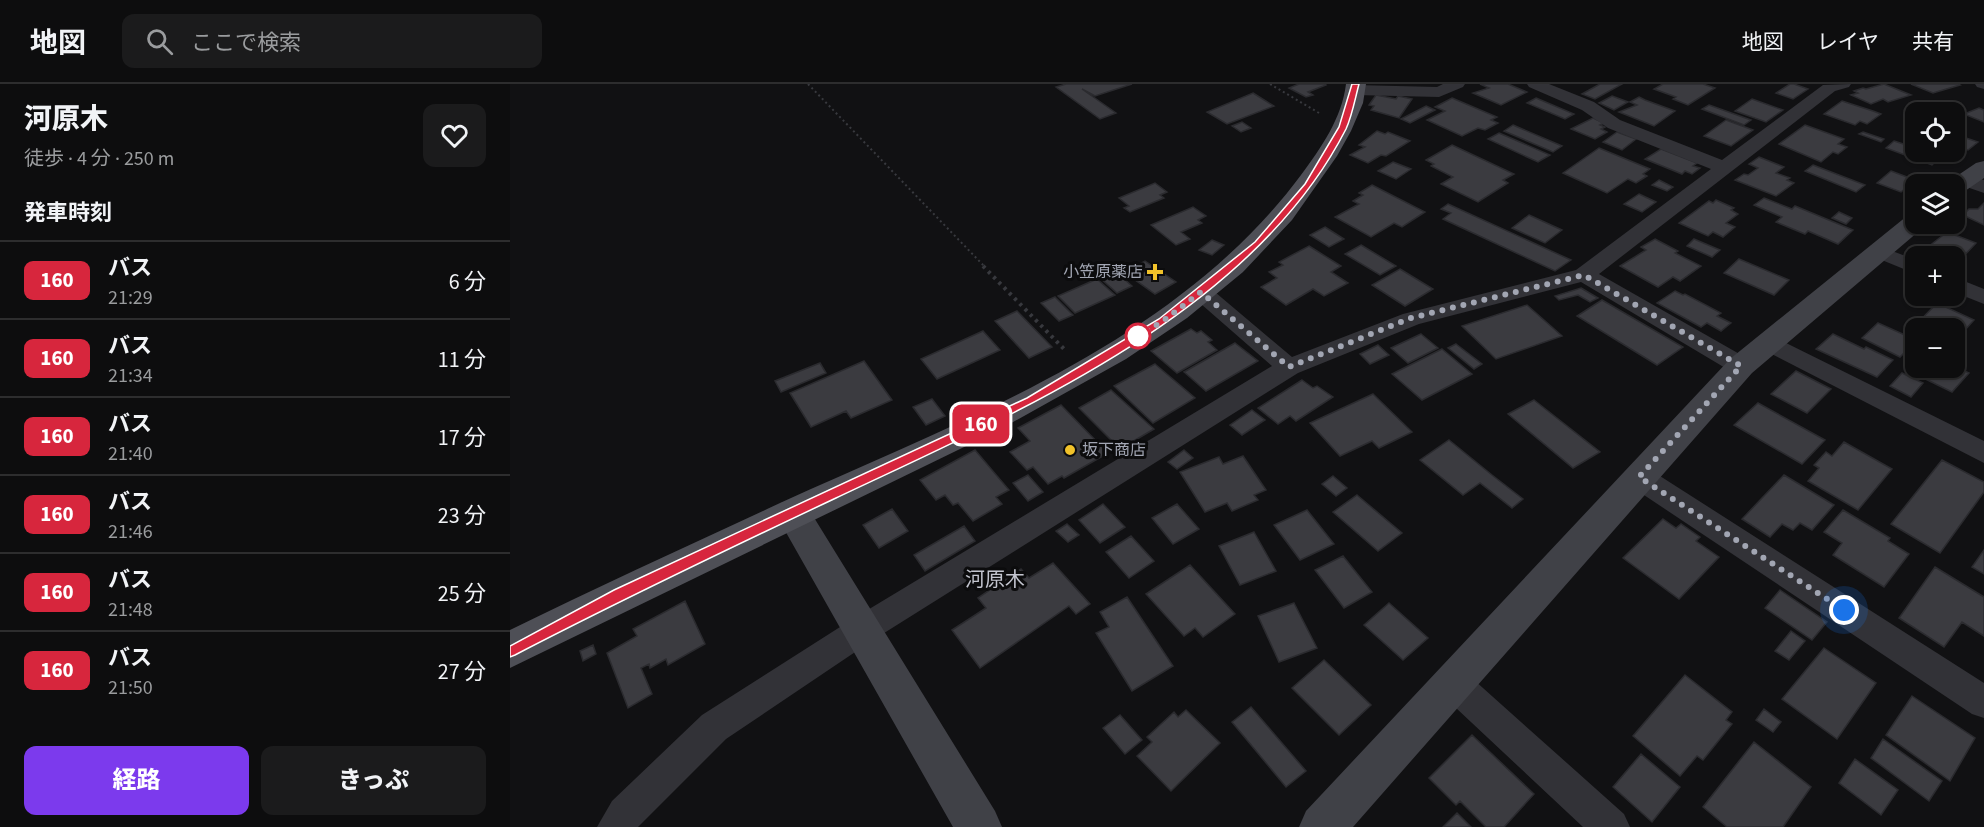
<!DOCTYPE html>
<html lang="ja">
<meta charset="utf-8">
<style>
body{margin:0;font-family:"Source Sans 3","Noto Sans JP",sans-serif;background:#1b1b1c;color:#f1f3f6;height:100vh;display:flex;flex-direction:column;font-size:22px;white-space:nowrap}
*{box-sizing:border-box;margin:0}
p{font-size:20px;color:#9a9c9e}
.icon{flex:none;width:33px;height:33px;fill:none;stroke:currentColor;stroke-width:2;stroke-linecap:round;stroke-linejoin:round}
.map{position:relative;flex:1;overflow:hidden}
.details{display:flex;flex-direction:column;background:#0d0d0e;width:510px}
.details>*{flex:none}
.badge{padding:0 12px;border-radius:9px;font-size:21px;line-height:39px}
.fabs{position:absolute;left:1395px;top:18px;display:grid;gap:12px}
.fabs a{display:grid;place-items:center;width:60px;height:60px;border-radius:12px;background:#0d0d0e;box-shadow:0 2px 4px #0004,0 0 0 2px #2d2d2e;font-size:30px}
.you{position:absolute;width:30px;height:30px;margin:-15px;border:4px solid #fff;border-radius:50%;background:#1a73e8;box-shadow:0 0 0 9px #1a73e833}
.map>.badge{position:absolute;translate:-50% -50%;box-shadow:0 0 0 3px #fff}
h2{padding:0 24px;font-size:22px;line-height:54px}
.round{display:grid;place-items:center;flex:none;width:63px;height:63px;border-radius:12px;background:#1b1b1c}
.summary{display:flex;align-items:center;justify-content:space-between;height:102px;padding:0 24px}
h1{font-size:28px;font-weight:800;line-height:45px}
.action{display:flex;gap:12px;margin-top:auto;padding:12px 24px}
.action a{flex:1;height:69px;border-radius:12px;background:#7c3aed;color:#fff;font-size:24px;font-weight:800;line-height:69px;text-align:center}
.action a+a{background:#1b1b1c;color:#f1f3f6}
ul{padding:0;list-style:none}
li{display:flex;align-items:center;gap:18px;height:78px;padding:0 24px;border-top:2px solid #2d2d2e}
li div{flex:1}
li b{display:block;font-size:22px}
li em{font-style:normal}
li .badge{min-width:66px;font-weight:700;text-align:center}
header{display:flex;align-items:center;gap:36px;box-sizing:border-box;height:84px;padding:0 30px;background:#0d0d0e;border-bottom:2px solid #2d2d2e}
header strong{font-size:28px}
nav{display:flex;gap:33px;margin-inline-start:auto;font-size:21px}
.search{width:420px;height:54px;background:#1b1b1c;display:flex;align-items:center;gap:15px;box-sizing:border-box;padding:0 21px;border-radius:12px;color:#9a9c9e;font-size:22px}
main{display:flex;flex:1;min-height:0}
.map>svg:first-child{display:block}
.building{fill:#3b3b40;stroke:#2b2b2f;stroke-width:1.5}
.lines{fill:none;stroke-linecap:round;stroke-linejoin:round}
.path-far1{stroke:#38393e;stroke-width:2;stroke-dasharray:2 3;stroke-linecap:butt}
.path{stroke:#38393e;stroke-width:4;stroke-dasharray:3 4.5;stroke-linecap:butt}
.street{fill:#323237;fill-rule:evenodd}
.secondary{fill:#404147;fill-rule:evenodd}
.primary{fill:#4e4f56;fill-rule:evenodd}
.line{fill:#d7263d;stroke:#fff;stroke-width:1.5}
.walk{stroke:#a2a6b3;stroke-width:6;stroke-dasharray:0 10.8}
.poi-dot{fill:#f1c22a;stroke:#0c0c0d;stroke-width:2}
.stop-dot{fill:#fff;stroke:#d7263d;stroke-width:3}
.labels{text-anchor:middle;dominant-baseline:central;stroke-width:6;stroke-linejoin:round;paint-order:stroke}
.poi-label{font-size:16px;fill:#a2a6b3;stroke:#0c0c0d;text-anchor:end}
.quarter-label{font-size:20px;fill:#c3c5cf;stroke:#0c0c0d}
</style>
<header>
<strong>地図</strong>
<div class="search"><svg class="icon" aria-label="search" viewBox="0 0 24 24"><circle cx="10" cy="10" r="6"/><path d="M15 15l6 6"/></svg>ここで検索</div>
<nav><a>地図</a><a>レイヤ</a><a>共有</a></nav>
</header>
<main>
<section class="details">
<div class="summary"><div><h1>河原木</h1><p>徒歩 · 4 分 · 250 m</p></div><a class="round"><svg class="icon" aria-label="heart" viewBox="0 0 24 24"><path d="M12 20l-8-8c-3-5 5-10 8-4 3-6 11-1 8 4z"/></svg></a></div>
<h2>発車時刻</h2>
<ul>
<li><span class="badge" style="background:#d7263d;color:#fff">160</span><div><b>バス</b><p>21:29</p></div><em>6 分</em></li>
<li><span class="badge" style="background:#d7263d;color:#fff">160</span><div><b>バス</b><p>21:34</p></div><em>11 分</em></li>
<li><span class="badge" style="background:#d7263d;color:#fff">160</span><div><b>バス</b><p>21:40</p></div><em>17 分</em></li>
<li><span class="badge" style="background:#d7263d;color:#fff">160</span><div><b>バス</b><p>21:46</p></div><em>23 分</em></li>
<li><span class="badge" style="background:#d7263d;color:#fff">160</span><div><b>バス</b><p>21:48</p></div><em>25 分</em></li>
<li><span class="badge" style="background:#d7263d;color:#fff">160</span><div><b>バス</b><p>21:50</p></div><em>27 分</em></li>
</ul>
<div class="action"><a>経路</a><a>きっぷ</a></div>
</section>
<div class="map">
<svg width="1474" height="743" viewBox="0 0 1474 743">
<rect width="100%" height="100%" fill="#111113"/>
<!-- building -->
<path class="building" d="M556,0h66l-37,12 -13,-7 34,24 -16,6 -44,-32z
M789,0h26l1,1 -18,7 5,3 -7,2 -17,-9z
M970,0h28l19,8 -26,13 -28,-12 16,-5z
M1090,0h22l-27,15 -13,-5z
M1153,0h40l12,4 -27,17 -15,-6 3,-2 -22,-8z
M1280,0h4l14,5 -15,10 -17,-6z
M1374,0l27,11 -23,7 -5,-3 -12,5 -20,-9 7,-2 -4,-2 9,-3 3,1z
M1401,0h47l2,1 -27,8z
M743,9l21,13 -47,18 -20,-12z
M866,11l20,4 2,-3 14,3 -13,19 -28,-8 3,-4 -5,-1z
M1102,12l16,6 -14,8 -15,-7z
M1129,13l6,3 30,11 -21,15 -35,-14 18,-7 -7,-3z
M942,14l45,19 -6,3 7,3 -13,7 -7,-2 -16,8 -35,-16 18,-9 -10,-4z
M1026,14l38,16 -9,5 -38,-16z
M1242,15l31,11 -17,12 -31,-11z
M1332,17l31,10 8,3 -14,10 -7,-3 -5,4 -31,-11z
M1199,21l42,15 -7,5 -42,-16z
M916,22l9,4 -25,13 -9,-4z
M1469,24l5,2v12l-20,-8z
M1083,34l11,5 -4,2 5,2 -4,2 6,3 -12,7 -24,-10z
M1216,36l27,10 -22,16 -27,-10z
M732,38l9,6 -10,4 -9,-6z
M1003,41l49,21 -9,6 -49,-21z
M1295,41l39,14 -6,5 9,3 -9,7 -5,-2 -12,10 -42,-18z
M867,47l8,3 3,-2 22,9 -24,15 -5,-1 -13,8 -18,-8 15,-8 -6,-2z
M1107,48l19,7 -14,11 -19,-8z
M1353,48l21,7 -3,3 -22,-8z
M989,49l51,22 -12,7 -50,-23z
M1444,50l24,8 -10,8 -14,-5z
M1384,57l22,7v4h9l15,5 -8,8 -46,-17z
M942,61l62,29 -11,6 5,3 -30,19 -37,-18 12,-7 -22,-11 3,-2 -8,-4z
M1089,64l51,21 -7,5 4,2 -11,7 -8,-4 -21,14 -44,-20z
M1151,65l36,14 -4,3 7,2 -8,6 -7,-3 -3,3 -37,-15z
M1249,73l25,10 -8,6 14,5 -3,2 7,3 -18,13 -41,-16 9,-6 4,1 10,-7 -9,-4z
M883,78l18,7 -15,10 -18,-8z
M1303,81l52,20 -9,7 -51,-21z
M1381,87l24,9 -14,12 -24,-9z
M1149,96l14,7 -6,4 -15,-6z
M645,99l12,9 -7,3 4,3 -34,14 -6,-4 5,-2 -10,-8z
M862,101l53,27 -23,15 -8,-4 -23,14 -36,-20 24,-13 -6,-3 10,-6 -4,-2z
M1129,110l17,8 -14,10 -18,-8z
M1254,114l28,11 3,-3 58,24 -15,14 -30,-13 -3,3 -29,-12 6,-5 -28,-12z
M1206,116l18,8 -3,2 7,4 -12,9 9,4 -12,10 -10,-5 -5,4 -29,-13 30,-22 4,2z
M1474,119v22l-21,-10 6,-6h9z
M938,120l123,56 -16,11 -112,-52 8,-6 -10,-4z
M683,123l13,9 -8,4 4,3 -21,9 9,7 -14,6 -25,-20z
M1329,128l13,6 -6,6 -14,-6z
M1019,131l33,15 -17,13 -33,-15z
M815,143l19,12 -15,8 -19,-12z
M1437,148l29,11 -16,17 -14,-6 -9,2 -14,-5z
M1145,155l23,12 -3,2 26,13 -21,15 -7,-4 -15,10 -38,-21 26,-16 -5,-3z
M1184,155l26,11 -8,7 -25,-11z
M702,156l12,5 -12,10 -13,-5z
M851,161l35,21 -16,9 -35,-21z
M799,162l32,20 -10,6 17,11 -24,13 -11,-7 -27,16 -25,-18 16,-9 -8,-6 14,-7 -4,-3z
M1229,175l50,21 -15,15 -50,-22z
M635,177l31,21 -21,12 -31,-22z
M890,185l33,20 -28,17 -33,-21z
M604,186l18,16 -15,7 -18,-16z
M587,195l18,16 -40,18 -17,-17z
M1071,204l17,10 -8,4 -12,-7 -19,5 -4,-4z
M1165,207l8,4 2,-1 36,19 -4,3 14,7 -10,8 -14,-8 -6,4 -44,-24z
M545,213l18,18 -14,6 -18,-18z
M1092,216l81,47 -26,18 -80,-49z
M1427,219l37,17 -20,22v-14h-38v6l-6,-3z
M1017,221l35,31 -66,23 -34,-33z
M507,227l35,36 -23,11 -34,-37z
M1368,239l38,17v1l-16,16 -38,-19z
M681,245l6,4 4,-2 11,9 -4,2 9,8 -40,23 -26,-22z
M473,247l17,19 -63,29 -16,-20z
M911,250l17,14 -30,15 -17,-15z
M1323,250l31,15 2,-2 27,13 -16,17 -61,-28z
M725,259l23,18 -52,30 -22,-19z
M946,260l26,20 -8,5 -26,-21z
M868,261l11,10 -19,9 -10,-10z
M932,265l30,25 -50,26 -30,-26z
M354,277l28,39 -41,18 -5,-7 -35,16 -21,-34z
M310,279l6,10 -45,19 -6,-11z
M645,280l40,34 -42,25 -39,-37z
M1406,280v4l38,-2 15,7 -17,19 -43,-21z
M1286,287l35,18 -24,24 -36,-19z
M1392,289l21,10 -12,14 -21,-11z
M792,296l11,8 4,-2 16,11 -37,24 -6,-5 -12,8 -20,-16z
M601,306l43,39 -34,20 -41,-41z
M863,310l39,38 -33,16 -7,-7 -32,15 -30,-33z
M422,315l13,17 -19,9 -13,-18z
M1024,316l66,52 -27,16 -65,-54z
M1248,319l67,37 -23,24 -68,-39z
M551,321l47,48 -44,25 -2,-2 -14,8 -15,-17 -6,3 -17,-18 20,-11 -12,-13z
M742,326l13,10 -23,15 -12,-10z
M939,356l43,35 31,24 -11,9 -32,-25 -17,12 -43,-35z
M1334,358l48,27 -34,41 -50,-29 11,-13 -5,-3 12,-13 6,4z
M465,366l34,40 -13,7 6,7 -29,17 -15,-18 -5,2 -8,-10 -9,5 -16,-20z
M674,366l9,8 -16,11 -9,-7z
M733,372l23,34 -12,5 4,5 -26,11 -5,-8 -22,9 -25,-40 39,-15 4,7z
M1432,376l42,22v10l-44,61 -49,-29z
M518,391l15,17 -15,9 -15,-18z
M1274,391l50,30 -22,25 -12,-7 -7,7 -11,-6 -12,13 -28,-18z
M823,392l14,12 -11,8 -14,-12z
M847,411l45,38 -24,18 -45,-39z
M593,420l22,23 -25,16 -21,-23z
M667,420l22,25 -26,15 -21,-26z
M382,425l16,22 -29,17 -16,-23z
M797,426l27,34 -34,16 -26,-35z
M1333,426l47,28 -2,3 21,13 -25,33 -51,-32 9,-12 -18,-11z
M1153,435l13,9 5,-4 19,13 -4,4 23,16 -40,42 -56,-41z
M557,440l12,11 -11,7 -12,-11z
M454,442l11,15 -50,30 -11,-16z
M744,448l22,39 -36,14 -21,-39z
M621,452l23,25 -25,17 -23,-26z
M1474,466v24l-12,-7z
M833,472l29,36 -28,16 -29,-38z
M543,479l37,41 -14,10 -7,-8 -89,62 -28,-38 34,-22 -8,-10 43,-29 8,9z
M680,481l45,49 -32,23 -8,-9 -11,8 -38,-42z
M1425,483l49,30v39l-22,-14 -18,25 -45,-29z
M1270,506l47,32 -15,18 -47,-32z
M617,513l46,69 -41,25 -36,-58 13,-6 -9,-15z
M175,517l20,43 -37,21 -2,-6 -16,9 -1,-4 -8,4 11,26 -24,14 -21,-55 30,-17 -4,-7z
M784,519l23,45 -38,14 -21,-46z
M879,519l39,35 -25,22 -39,-35z
M1281,547l14,10 -16,19 -14,-9z
M83,561l3,9 -13,7 -3,-10z
M1314,564l52,35 -39,56 -55,-40z
M814,576l47,45 -32,30 -47,-47z
M1175,591l47,37 -6,8 6,4 -29,36 -6,-4 -17,20 -47,-40z
M1402,612l63,42 -25,43 -64,-46z
M741,623l55,64 -20,16 -54,-65z
M1254,625l17,13 -8,10 -17,-12z
M676,626l34,33 -49,48 -34,-35 15,-14 -5,-5 27,-25 4,5z
M610,631l22,25 -17,14 -22,-26z
M962,651l62,59 -30,33h-18l-26,-26 -4,4 -27,-27z
M1373,655l59,42 -13,20 -58,-43z
M1244,658l57,45 -28,40h-56l-24,-20z
M1131,670l39,33 -28,35 -39,-35z
M1345,675l43,31 -17,25 -42,-32z
M947,729l14,14h-28z"/>
<g class="lines">
<!-- path-far1 -->
<path class="path-far1" d="M298,0l177,183
M760,0l49,29"/>
<!-- path -->
<path class="path" d="M473,182l81,83"/>
<!-- street -->
<path class="street" d="M933,0h22l-2,3 -24,10 -84,-2 -8,-5 8,-5 82,2z
M1017,0h22l45,18 26,18 102,40 101,-75 28,-1 -2,3 -14,4 -236,183 151,86 3,6 -3,6 -9,2 -9,-2 -151,-90 -162,42 -121,49 -425,267 -147,99 -88,88h-41l15,-26 90,-86 149,-95 421,-254 -79,-69 -3,-5 3,-5 8,-2 8,2 83,70 111,-43 173,-44 135,-101 -103,-41 -26,-18 -53,-23z
M1465,0h9v5l-7,-2z
M1455,90l19,6v13l-26,-9 -3,-4 3,-4z
M1369,162l37,14v14l-44,-18 -4,-4 4,-4z
M1444,193l30,12v15l-30,-12z
M1260,251l214,106v22l-222,-114 -4,-6 4,-6z
M1129,382l10,3 335,214v35l-12,-4 -343,-229 -4,-8 4,-8z
M942,582l12,5 160,143 6,13h-47l-143,-134 -5,-11 5,-11z"/>
<!-- secondary -->
<path class="secondary" d="M1474,77v17l-22,15 -8,2v-11h-9l31,-21z
M1406,130v10h11l-2,2 -173,147 -399,454h-54l7,-16 424,-452 177,-143z
M283,415l12,4 190,308 7,16h-49l-178,-314 6,-10z"/>
<!-- primary -->
<path class="primary" d="M836,0h20l-3,19 -12,28 -14,25 -45,64 -49,52 -56,46 -61,41 -129,72 -487,237v-38c89,-44 180,-85 270,-127 185,-84 396,-160 521,-328 20,-27 41,-57 45,-91z"/>
</g>
<!-- line -->
<path class="line" d="M842,0h7c-4,15 -7,32 -13,45 -95,186 -331,284 -510,369 -108,51 -215,102 -321,157l-5,2v-11l104,-56 413,-192 132,-79 96,-77 50,-58 34,-57z"/>
<g class="lines">
<!-- walk -->
<path class="walk" d="M628,252l25,-15 38,-29 88,75 122,-49 173,-43 157,91 -102,111 205,133"/>
</g>
<!-- markers -->
<g class="poi-dot">
<path d="M642 179h6v6h6v6h-6v6h-6v-6h-6v-6h6z"/>
<circle cx="560" cy="366" r="6"/>
</g>
<circle class="stop-dot" cx="628" cy="252" r="12"/>
<g class="labels">
<!-- poi labels -->
<g class="poi-label">
<text x="633" y="188">小笠原薬店</text>
<text x="572" y="366" text-anchor="start">坂下商店</text>
</g>
<!-- quarter labels -->
<g class="quarter-label">
<text x="485" y="496">河原木</text>
</g>
</g>
</svg>
<div class="fabs">
<a><svg class="icon" aria-label="locate" viewBox="0 0 24 24"><circle cx="12" cy="12" r="6"/><path d="M12 2v4M12 18v4M2 12h4M18 12h4"/></svg></a>
<a><svg class="icon" aria-label="layers" viewBox="0 0 24 24"><path d="M12 4l9 5-9 5-9-5zM3 14l9 5 9-5"/></svg></a>
<a>+</a>
<a>−</a>
</div>
<div class="you" style="left:1334px;top:526px"></div>
<b class="badge" style="left:471px;top:340px;background:#d7263d;color:#fff">160</b>
</div>
</main>
